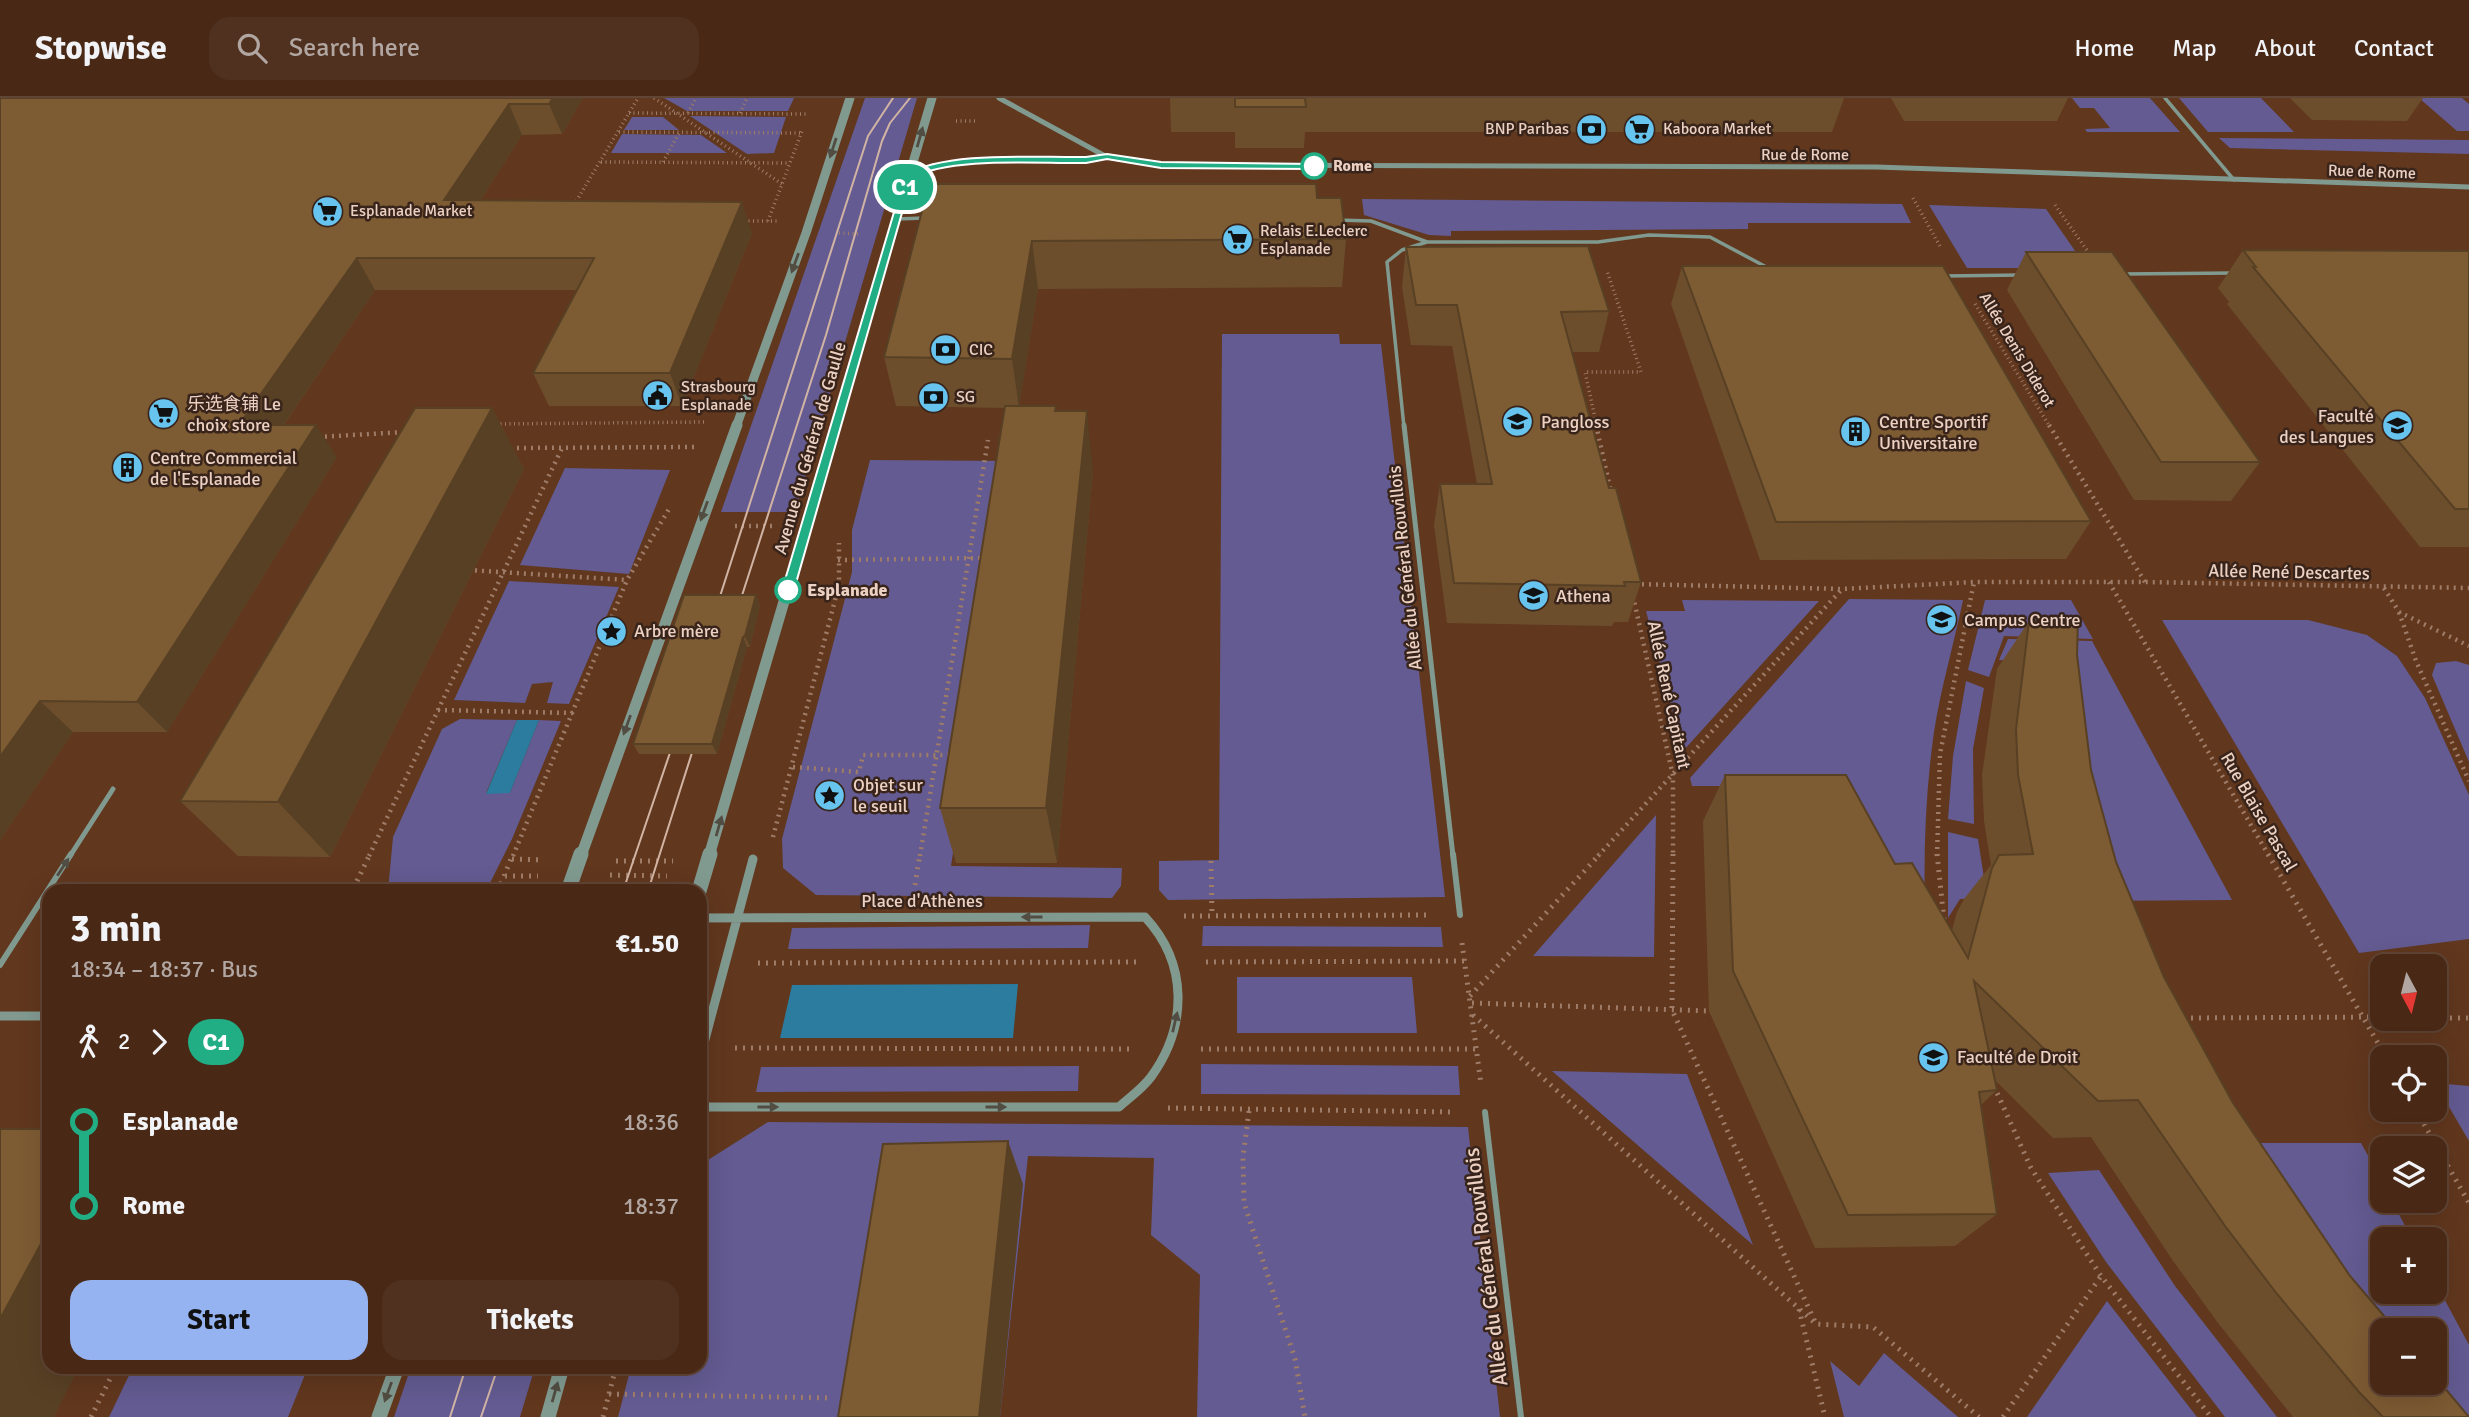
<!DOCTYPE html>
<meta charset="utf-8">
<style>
body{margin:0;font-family:Signika,"Noto Sans SC",sans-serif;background:#50311f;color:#f1f3f6;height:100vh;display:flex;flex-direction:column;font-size:26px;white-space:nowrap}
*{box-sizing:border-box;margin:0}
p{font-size:23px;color:#b1a6a1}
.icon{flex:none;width:38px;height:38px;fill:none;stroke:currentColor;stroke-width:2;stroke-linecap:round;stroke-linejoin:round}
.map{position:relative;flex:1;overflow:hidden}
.details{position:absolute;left:42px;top:786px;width:665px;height:490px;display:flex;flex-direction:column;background:#492916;border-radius:21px;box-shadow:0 7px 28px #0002,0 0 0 2px #614535}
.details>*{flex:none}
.badge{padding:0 14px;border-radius:23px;font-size:24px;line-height:46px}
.needle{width:46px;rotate:173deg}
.fabs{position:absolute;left:2370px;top:856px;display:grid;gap:14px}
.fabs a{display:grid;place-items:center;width:77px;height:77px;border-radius:14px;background:#492916;box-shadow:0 7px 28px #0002,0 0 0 2px #614535;font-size:35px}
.map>.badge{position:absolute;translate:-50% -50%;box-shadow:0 0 0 4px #fff}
.legs{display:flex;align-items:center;gap:10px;height:77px;padding:0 28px;font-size:23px}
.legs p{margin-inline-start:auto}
.summary{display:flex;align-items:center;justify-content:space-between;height:119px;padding:0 28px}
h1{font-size:38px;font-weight:700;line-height:52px}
.button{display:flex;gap:14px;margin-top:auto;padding:14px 28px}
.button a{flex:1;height:80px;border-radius:21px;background:#95b2f1;color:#111;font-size:28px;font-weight:700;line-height:80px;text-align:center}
.button a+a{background:#50311f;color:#f1f3f6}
ul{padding:0 28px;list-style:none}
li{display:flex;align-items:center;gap:24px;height:84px;font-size:26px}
li i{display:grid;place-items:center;width:10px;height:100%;margin:0 9px;background:currentColor}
li i::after{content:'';width:18px;height:18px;margin:-9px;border:5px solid;border-radius:50%;background:#492916}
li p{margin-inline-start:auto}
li:first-child i{background:linear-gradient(#0000 50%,currentColor 0)}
li:last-child i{background:linear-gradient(currentColor 50%,#0000 0)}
header{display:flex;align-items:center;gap:42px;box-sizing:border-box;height:98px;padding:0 35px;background:#492916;border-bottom:2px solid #614535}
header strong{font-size:33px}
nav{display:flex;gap:38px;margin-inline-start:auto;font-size:24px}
.search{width:490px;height:63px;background:#50311f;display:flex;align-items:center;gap:18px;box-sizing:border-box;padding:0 24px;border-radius:21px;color:#b1a6a1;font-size:26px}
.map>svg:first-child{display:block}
.green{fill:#635b91;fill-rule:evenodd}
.water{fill:#2b7c9e}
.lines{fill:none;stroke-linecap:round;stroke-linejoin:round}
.path-far2{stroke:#9f7c68;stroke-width:3.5;stroke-dasharray:1 3.5;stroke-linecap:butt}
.path-far1{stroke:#9f7c68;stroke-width:4.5;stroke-dasharray:2 5;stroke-linecap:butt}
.path{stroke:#9f7c68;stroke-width:5;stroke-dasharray:2 6;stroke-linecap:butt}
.service-far2{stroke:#819a90;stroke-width:3.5}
.service-far1{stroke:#819a90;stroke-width:5}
.service{stroke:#819a90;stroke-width:6}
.minor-far1{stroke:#819a90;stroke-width:5}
.minor{stroke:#819a90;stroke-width:9}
.tertiary-far2{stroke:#819a90;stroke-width:9}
.tertiary-far1{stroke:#819a90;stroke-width:11}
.tertiary{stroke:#819a90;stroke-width:15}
.tram{stroke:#d2b4a4;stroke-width:2}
.wall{fill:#6c4e2c}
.shaded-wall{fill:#584024}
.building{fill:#7d5b33;stroke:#584024;stroke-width:2}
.oneway{fill:#524d43}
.line-1{fill:#22ae84;stroke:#fff;stroke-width:2}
.stop-1-dot{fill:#fff;stroke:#22ae84;stroke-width:3.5}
.labels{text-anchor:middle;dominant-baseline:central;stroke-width:5;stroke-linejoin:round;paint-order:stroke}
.far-poi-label{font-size:16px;fill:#ecd1c3;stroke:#38241a;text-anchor:start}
.far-street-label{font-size:16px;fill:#ecd1c3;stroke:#38241a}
.far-stop-label{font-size:16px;font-weight:bold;fill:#ecd1c3;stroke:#38241a;text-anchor:start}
.poi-label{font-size:18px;fill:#ecd1c3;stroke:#38241a;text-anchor:start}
.street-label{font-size:18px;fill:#ecd1c3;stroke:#38241a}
.stop-label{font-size:18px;font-weight:bold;fill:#ecd1c3;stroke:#38241a;text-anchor:start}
.near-street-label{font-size:21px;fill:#ecd1c3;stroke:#38241a}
</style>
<header>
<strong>Stopwise</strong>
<div class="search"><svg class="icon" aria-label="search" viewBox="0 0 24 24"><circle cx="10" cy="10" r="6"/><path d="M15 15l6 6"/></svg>Search here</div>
<nav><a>Home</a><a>Map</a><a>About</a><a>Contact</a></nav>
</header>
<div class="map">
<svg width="2469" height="1319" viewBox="0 0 2469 1319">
<rect width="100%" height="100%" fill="#61371e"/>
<!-- green -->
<path class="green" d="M664,0h130l-6,13h-101z
M865,0h52l-122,414h-74z
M2072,0h78l30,34h-93l-2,-3 25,-1 -16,-20h-14z
M2179,0h82l33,34h-86z
M2419,0h43l7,6v27h-12z
M690,18l96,1 -12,36 -27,1z
M632,19h31l16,13h-55z
M622,36l79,1 26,18h-116z
M2219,40l250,2v14l-239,-6z
M1362,101l540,5 9,19h-163v6l-297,2v5l-22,-1 -65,-20z
M1929,107l117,4 41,59h-120z
M1222,236h117l1,10h41l64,553 -277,3 -9,-10v-29l60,-1z
M870,362l143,1 -62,405 171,2 -1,18 -9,12 -296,-3 -33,-27 -1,-29 70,-267v-42z
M565,370l105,2 -41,104 -109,-9z
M509,483l110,6 -50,117 -22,-1 6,-21 -21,2 -7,19 -71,-3z
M1849,501l114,1c-9,44 -22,87 -29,132 -10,70 -11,139 -8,210l-203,-156h-31l-2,-8z
M1682,502l137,1 -136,150 -37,-140h39z
M1985,502h86l22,39 -89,-3 -15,41 -21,-7z
M2162,522h146l59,15 30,21 28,42 44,97v144l-110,14z
M2008,541l84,2 140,259 -143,1 -32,-238 -58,-3z
M2456,563l13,4v97l-37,-87 4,-12z
M1966,583l18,7 -11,61 1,75 -26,-5 5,-63z
M460,621l57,1 -31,73h24l29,-73 22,1 -49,118 -26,52h-98l5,-54 49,-108z
M1656,717l-2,142 -121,-1z
M1948,734l30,7 9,59 -27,1 -12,19z
M1090,827l-2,23 -300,1 4,-21z
M1203,828l238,1 2,20 -241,-1z
M1237,879h175l5,56h-180z
M1201,966l257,2 2,29 -259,-1z
M1079,968l-1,25 -322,1 5,-25z
M1552,973l135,3 66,171z
M2435,985l34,3v55z
M768,1024l700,5 32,290h-303l3,-142 -49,-40 3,-77 -126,-2 -28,261h-382l13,-50h69v-202z
M2200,1045h161l21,38v19l10,1 20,38h-30v53h52v-12l35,65v72h-76zM2382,1232h52v52h-52z
M2099,1072l76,116 102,131h-52l-119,-155 -58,-89z
M2107,1203l90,116h-170z
M1884,1255l74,64h-114l-14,-56 29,25z
M133,1269h175l-20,50h-179z
M411,1269h124l-15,50h-126z"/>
<!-- water -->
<path class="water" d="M517,622h22l-29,73 -24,1z
M1018,886l-5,54h-233l12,-53z"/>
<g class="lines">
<!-- path-far2 -->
<path class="path-far2" d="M654,0l128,86
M629,15l179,1
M688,15l8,-15
M740,15l7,-15
M956,23h20
M619,34l182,1
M601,64l189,1
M663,64l16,-29
M1913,100l28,50
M574,107l64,-107
M2055,107l36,51
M744,123h33
M768,123l34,-90
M839,135l19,1
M1975,206l75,123
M496,326l208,-2
M1597,329l-12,-55h56l-34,-101"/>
<!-- path-far1 -->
<path class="path-far1" d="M1596,327l15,67
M2049,327l96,157
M318,339l86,-5
M510,350l184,-1
M735,428h37
M838,462l146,-2
M468,472l159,10
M2109,484l160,274
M1635,486l207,5 132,-7h171l324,6
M2384,490l15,24 70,34
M1633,498l40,180v80
M2399,514l17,49 53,120
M438,612l135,3
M793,669l66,5 4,-17h90
M773,739l66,-252v-42
M369,758l193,-408
M513,758l114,-276 42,-71
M920,758l68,-416
M1598,758l244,-267
M1937,758l3,-102 34,-172"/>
<!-- path -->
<path class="path" d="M1673,756l-1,156 144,314
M1937,756l7,66
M2268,756l118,203
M512,761l32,1
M616,763h57
M1211,763l1,55
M610,777l57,1
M505,778h33
M357,783l13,-27
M915,787l5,-31
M498,793l15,-37
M1184,818l247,-1
M1462,845l19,141
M1206,864l258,-1
M758,865l379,-1
M1470,898l130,-142
M1472,905l237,8
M1473,917l343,309 57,3 106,90
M2183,920l199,-1
M2434,920h35
M735,950l397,1
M1201,951h274
M1994,988l37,82 70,108 110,141
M1168,1010l288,4
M2416,1012l53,93
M1249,1013l-6,46 1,46 51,156 10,58
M1799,1211l26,108
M609,1296l223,4
M91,1319l25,-50
M603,1319l13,-50
M2003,1319l98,-141"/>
<!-- service-far2 -->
<path class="service-far2" d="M2165,0l69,82
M896,121l29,-1
M1337,122l34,1 56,21h171l51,-7 61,2 60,32
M2122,176l113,-1
M1944,178l78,-1
M1404,329l-17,-165 15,-12 25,-8"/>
<!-- service-far1 -->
<path class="service-far1" d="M1404,327l49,431
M70,758l43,-67"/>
<!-- service -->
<path class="service" d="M1453,756l7,61
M0,867l71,-111
M1485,1014l36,305"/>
<!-- minor-far1 -->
<path class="minor-far1" d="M999,0l108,59 54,8 715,2 593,20
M908,79c64,-29 131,-10 198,-20"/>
<!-- minor -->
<path class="minor" d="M700,820l445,-1c43,46 43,109 6,160 -9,12 -21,20 -32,30h-419
M0,918h49
M700,960l53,-199"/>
<!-- tertiary-far2 -->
<path class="tertiary-far2" d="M736,329l70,-194 44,-135
M835,329l97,-329"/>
<!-- tertiary-far1 -->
<path class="tertiary-far1" d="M581,758l156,-431
M709,758l127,-431"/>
<!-- tertiary -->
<path class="tertiary" d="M568,793l13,-37
M699,793l11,-37
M379,1319l18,-50
M548,1319l14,-50"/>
<!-- tram -->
<path class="tram" d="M736,516l90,-279 56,-194 8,-18 20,-25
M714,517l154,-479 25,-38
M623,793l53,-156
M648,793l49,-154
M450,1319l16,-50
M481,1319l17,-50"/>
</g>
<!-- wall -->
<path class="wall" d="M0,0h583l-21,36 -40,1 -42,66 272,32 -70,173h-133l-16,-33 44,-83h-202l-91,135 53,32 -170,275h-94l-73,108z
M1170,0h674l-12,34h-527l-1,16h-69v-16h-64z
M1891,0h177l-11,23h-153z
M2290,0h133l-16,23 -95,-1z
M929,86l388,14 29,41 -4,48 -304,2 -19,117 38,5 36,61 -36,391h-101l-16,-55 65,-400 -109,-2 -12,-49z
M1406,149l203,64 -10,41h-27l37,136 32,94 -13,40h-14l-2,4 -165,-3 -13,-98 6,-41h37l-25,-138 -41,-1 -9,-58z
M2243,152l226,1v296h-49l-193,-243 2,-2 -11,-14z
M2026,154l234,210 -29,39 -97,-1 -127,-210z
M1682,168l409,255 -25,38 -306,1 -89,-256z
M492,310l32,61 -194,388 -92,-1 -58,-55z
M756,497l4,11 -10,41h-3l-30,107h-78l-6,-10z
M2029,523l48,34 14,115 25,92 48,115 69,126 117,173 119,141h-176l-75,-94 -47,-65 -80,-121 -38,1 -59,-59 3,11 -16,15 16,109 -42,32 -140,2 -106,-237 -6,-190 22,-46 170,89 57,66 5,-18 7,-13 27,-34 -7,-44 -2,-46 15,-106z"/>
<!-- shaded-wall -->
<path class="shaded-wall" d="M553,0h30l-21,36 -13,-30z
M509,6l13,31 -62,97 -16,-32z
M742,104l10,31 -70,173 -12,-33z
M1032,143l6,48 -19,119 -7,-49z
M357,160l18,32 -113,167 -23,-32z
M492,310l32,61 -194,388 -52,-55z
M1087,313l6,61 -36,391 -11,-55z
M316,327l21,32 -170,275 -30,-30z
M756,497l4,11 -10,41 -5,-11z
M743,539l4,10 -30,107 -5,-10z
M40,603l33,31 -73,108v-83z
M1008,1043l15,43 -23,233h-21z
M49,1131v138h30l-25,50h-54v-98z"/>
<!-- building -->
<path class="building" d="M0,0h553l-4,6h-40l-65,96 298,2 -72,171h-137l61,-115h-237l-118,167h77l-179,277 -97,-1 -40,56z
M1235,0h70l1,9h-71z
M929,86h387l1,14h24l5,41 -314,2 -20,118 -128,-2z
M1588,148l21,65 -48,1 48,176h7l25,94h-17l1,4 -171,-3 -14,-99h52l-35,-179h-41l-10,-58z
M2243,152l226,1v258h-14l-202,-242h3z
M2026,154h86l148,210h-99z
M1682,168h261l148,255 -315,1z
M1005,308h51l-1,5h32l-41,397h-106z
M415,310h77l-214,394 -98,-1z
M684,497h72l-11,41 -2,1 -31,107h-79z
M2078,522l-1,35 14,115 25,92 48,115 69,126 117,173 46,54h-14v52h52v-7l35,42h-86l-24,-25 -82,-98 -52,-68 -87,-126 -40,1 -124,-120 23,109 -18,2 18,122 -149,1 -115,-244 -8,-196h121l49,89 17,-1 56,95 24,-90 7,-13 34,-1 -15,-79 -2,-46 13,-108z
M0,1031h49v100l-49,90z
M1008,1043l-29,276h-141l45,-273z"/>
<!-- one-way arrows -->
<defs><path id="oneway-solid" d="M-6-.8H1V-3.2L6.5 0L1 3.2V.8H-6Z" transform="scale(1.75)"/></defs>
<g class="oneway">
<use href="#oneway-solid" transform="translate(920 39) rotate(-74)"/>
<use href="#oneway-solid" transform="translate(833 50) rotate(108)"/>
<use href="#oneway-solid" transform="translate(795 165) rotate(110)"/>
<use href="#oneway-solid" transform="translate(704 413) rotate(110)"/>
<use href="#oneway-solid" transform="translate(627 627) rotate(110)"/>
<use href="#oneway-solid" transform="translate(719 728) rotate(-74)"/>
<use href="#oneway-solid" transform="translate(63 769) rotate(-57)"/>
<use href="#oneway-solid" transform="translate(1032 819) rotate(180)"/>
<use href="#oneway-solid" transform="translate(1175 924) rotate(-77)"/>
<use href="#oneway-solid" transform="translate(768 1009)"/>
<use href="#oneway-solid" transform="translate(996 1009)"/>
<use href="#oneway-solid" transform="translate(388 1294) rotate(110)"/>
<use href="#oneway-solid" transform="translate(555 1294) rotate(-74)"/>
</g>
<!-- line-1 -->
<path class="line-1" d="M1107,56l54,8 153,2 4,2 -4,3 -153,-1 -54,-9 -21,4c-45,1 -136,-7 -174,15l-118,412 -6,4 -4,-1 -2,-3 123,-415c42,-25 132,-17 181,-18z"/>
<!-- icons -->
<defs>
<symbol id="bank-disc" viewBox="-11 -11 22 22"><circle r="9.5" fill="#66c4ef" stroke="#38241a"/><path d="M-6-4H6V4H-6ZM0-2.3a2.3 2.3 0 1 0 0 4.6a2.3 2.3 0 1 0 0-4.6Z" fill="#111"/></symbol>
<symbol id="supermarket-disc" viewBox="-11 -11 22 22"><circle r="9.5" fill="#66c4ef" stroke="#38241a"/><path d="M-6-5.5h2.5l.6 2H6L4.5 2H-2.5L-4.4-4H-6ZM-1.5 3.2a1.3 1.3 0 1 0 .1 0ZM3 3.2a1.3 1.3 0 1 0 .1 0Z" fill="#111"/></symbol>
<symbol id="civic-disc" viewBox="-11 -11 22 22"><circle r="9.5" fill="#66c4ef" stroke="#38241a"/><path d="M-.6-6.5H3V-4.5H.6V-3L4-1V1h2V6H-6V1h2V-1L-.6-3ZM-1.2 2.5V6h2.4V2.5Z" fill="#111"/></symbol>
<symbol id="university-disc" viewBox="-11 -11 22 22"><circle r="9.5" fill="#66c4ef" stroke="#38241a"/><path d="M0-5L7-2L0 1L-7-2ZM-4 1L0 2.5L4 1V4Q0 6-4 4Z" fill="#111"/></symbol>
<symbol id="building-disc" viewBox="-11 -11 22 22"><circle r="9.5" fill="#66c4ef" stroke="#38241a"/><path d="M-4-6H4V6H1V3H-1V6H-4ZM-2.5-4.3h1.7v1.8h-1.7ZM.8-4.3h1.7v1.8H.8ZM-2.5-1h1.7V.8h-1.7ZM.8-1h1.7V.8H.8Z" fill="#111"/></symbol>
<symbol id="sight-disc" viewBox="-11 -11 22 22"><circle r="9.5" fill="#66c4ef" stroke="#38241a"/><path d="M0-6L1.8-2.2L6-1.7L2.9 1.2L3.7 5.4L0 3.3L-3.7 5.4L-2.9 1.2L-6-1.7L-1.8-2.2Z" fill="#111"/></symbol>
</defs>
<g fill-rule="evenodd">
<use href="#bank-disc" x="1574" y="14" width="35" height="35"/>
<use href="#supermarket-disc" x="1622" y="14" width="35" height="35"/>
<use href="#supermarket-disc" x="310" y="96" width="35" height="35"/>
<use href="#supermarket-disc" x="1220" y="124" width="35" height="35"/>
<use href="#bank-disc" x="928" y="234" width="35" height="35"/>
<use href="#civic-disc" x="640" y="280" width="35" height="35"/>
<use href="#bank-disc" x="916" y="282" width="35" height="35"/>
<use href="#supermarket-disc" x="146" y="298" width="35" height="35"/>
<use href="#university-disc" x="1500" y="306" width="35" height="35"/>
<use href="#university-disc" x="2380" y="310" width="35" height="35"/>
<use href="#building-disc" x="1838" y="316" width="35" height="35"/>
<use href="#building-disc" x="110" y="352" width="35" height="35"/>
<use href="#university-disc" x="1516" y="480" width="35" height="35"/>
<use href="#university-disc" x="1924" y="504" width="35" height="35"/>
<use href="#sight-disc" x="594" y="516" width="35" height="35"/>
<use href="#sight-disc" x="812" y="680" width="35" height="35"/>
<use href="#university-disc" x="1916" y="942" width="35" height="35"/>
</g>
<!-- markers -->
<g class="stop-1-dot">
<circle cx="1314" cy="68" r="12"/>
<circle cx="788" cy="492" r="12"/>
</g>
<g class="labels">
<!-- far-poi labels -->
<g class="far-poi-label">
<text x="1569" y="31" text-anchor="end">BNP Paribas</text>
<text x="1663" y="31">Kaboora Market</text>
<text x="350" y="113">Esplanade Market</text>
<text x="1260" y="133">Relais E.Leclerc<tspan x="1260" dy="18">Esplanade</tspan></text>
<text x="969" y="252">CIC</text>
<text x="681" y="289">Strasbourg<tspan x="681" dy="18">Esplanade</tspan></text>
<text x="956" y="299">SG</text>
</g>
<!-- far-street labels -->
<g class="far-street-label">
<text x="1805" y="57">Rue de Rome</text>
<text transform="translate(2372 74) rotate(2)">Rue de Rome</text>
<text transform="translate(2017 252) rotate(59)">Allée Denis Diderot</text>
</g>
<!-- far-stop labels -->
<g class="far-stop-label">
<text x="1333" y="68">Rome</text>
</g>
<!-- poi labels -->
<g class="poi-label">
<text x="187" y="306">乐选食铺 Le<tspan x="187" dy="21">choix store</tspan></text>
<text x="2374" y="318" text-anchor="end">Faculté<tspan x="2374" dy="21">des Langues</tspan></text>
<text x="1541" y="324">Pangloss</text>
<text x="1879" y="324">Centre Sportif<tspan x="1879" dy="21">Universitaire</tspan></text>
<text x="150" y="360">Centre Commercial<tspan x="150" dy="21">de l'Esplanade</tspan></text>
<text x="1556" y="498">Athena</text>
<text x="1964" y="522">Campus Centre</text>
<text x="634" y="533">Arbre mère</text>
<text x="853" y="687">Objet sur<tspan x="853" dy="21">le seuil</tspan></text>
<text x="1957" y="959">Faculté de Droit</text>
</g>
<!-- street labels -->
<g class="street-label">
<text transform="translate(810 350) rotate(-74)">Avenue du Général de Gaulle</text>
<text transform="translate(1405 470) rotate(-96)">Allée du Général Rouvillois</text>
<text transform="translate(2289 474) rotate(1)">Allée René Descartes</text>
<text transform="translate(1669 597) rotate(78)">Allée René Capitant</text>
<text transform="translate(2259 714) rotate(60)">Rue Blaise Pascal</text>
<text x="922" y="803">Place d'Athènes</text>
</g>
<!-- stop labels -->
<g class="stop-label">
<text x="807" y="492">Esplanade</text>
</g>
<!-- near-street labels -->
<g class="near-street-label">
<text transform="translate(1486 1169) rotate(-97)">Allée du Général Rouvillois</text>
</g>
</g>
</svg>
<div class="fabs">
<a><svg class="needle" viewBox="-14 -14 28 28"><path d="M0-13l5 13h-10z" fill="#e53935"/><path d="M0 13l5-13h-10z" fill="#b1a6a1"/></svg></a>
<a><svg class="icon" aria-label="locate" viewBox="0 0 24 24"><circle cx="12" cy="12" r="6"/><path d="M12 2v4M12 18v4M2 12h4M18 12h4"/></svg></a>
<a><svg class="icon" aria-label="layers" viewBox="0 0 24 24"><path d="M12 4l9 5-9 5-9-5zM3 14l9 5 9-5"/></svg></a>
<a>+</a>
<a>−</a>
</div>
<b class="badge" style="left:905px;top:89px;background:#22ae84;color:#fff">C1</b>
<section class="details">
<div class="summary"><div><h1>3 min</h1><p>18:34 – 18:37 · Bus</p></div><b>€1.50</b></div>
<div class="legs"><svg class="icon" aria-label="walk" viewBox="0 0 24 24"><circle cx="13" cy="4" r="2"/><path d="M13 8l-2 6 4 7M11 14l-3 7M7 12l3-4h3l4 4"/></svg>2<svg class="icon" aria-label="forward" viewBox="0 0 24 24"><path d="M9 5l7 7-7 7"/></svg><b class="badge" style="background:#22ae84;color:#fff">C1</b></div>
<ul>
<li><i style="color:#22ae84"></i><b>Esplanade</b><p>18:36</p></li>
<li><i style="color:#22ae84"></i><b>Rome</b><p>18:37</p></li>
</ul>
<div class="button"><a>Start</a><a>Tickets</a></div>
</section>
</div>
